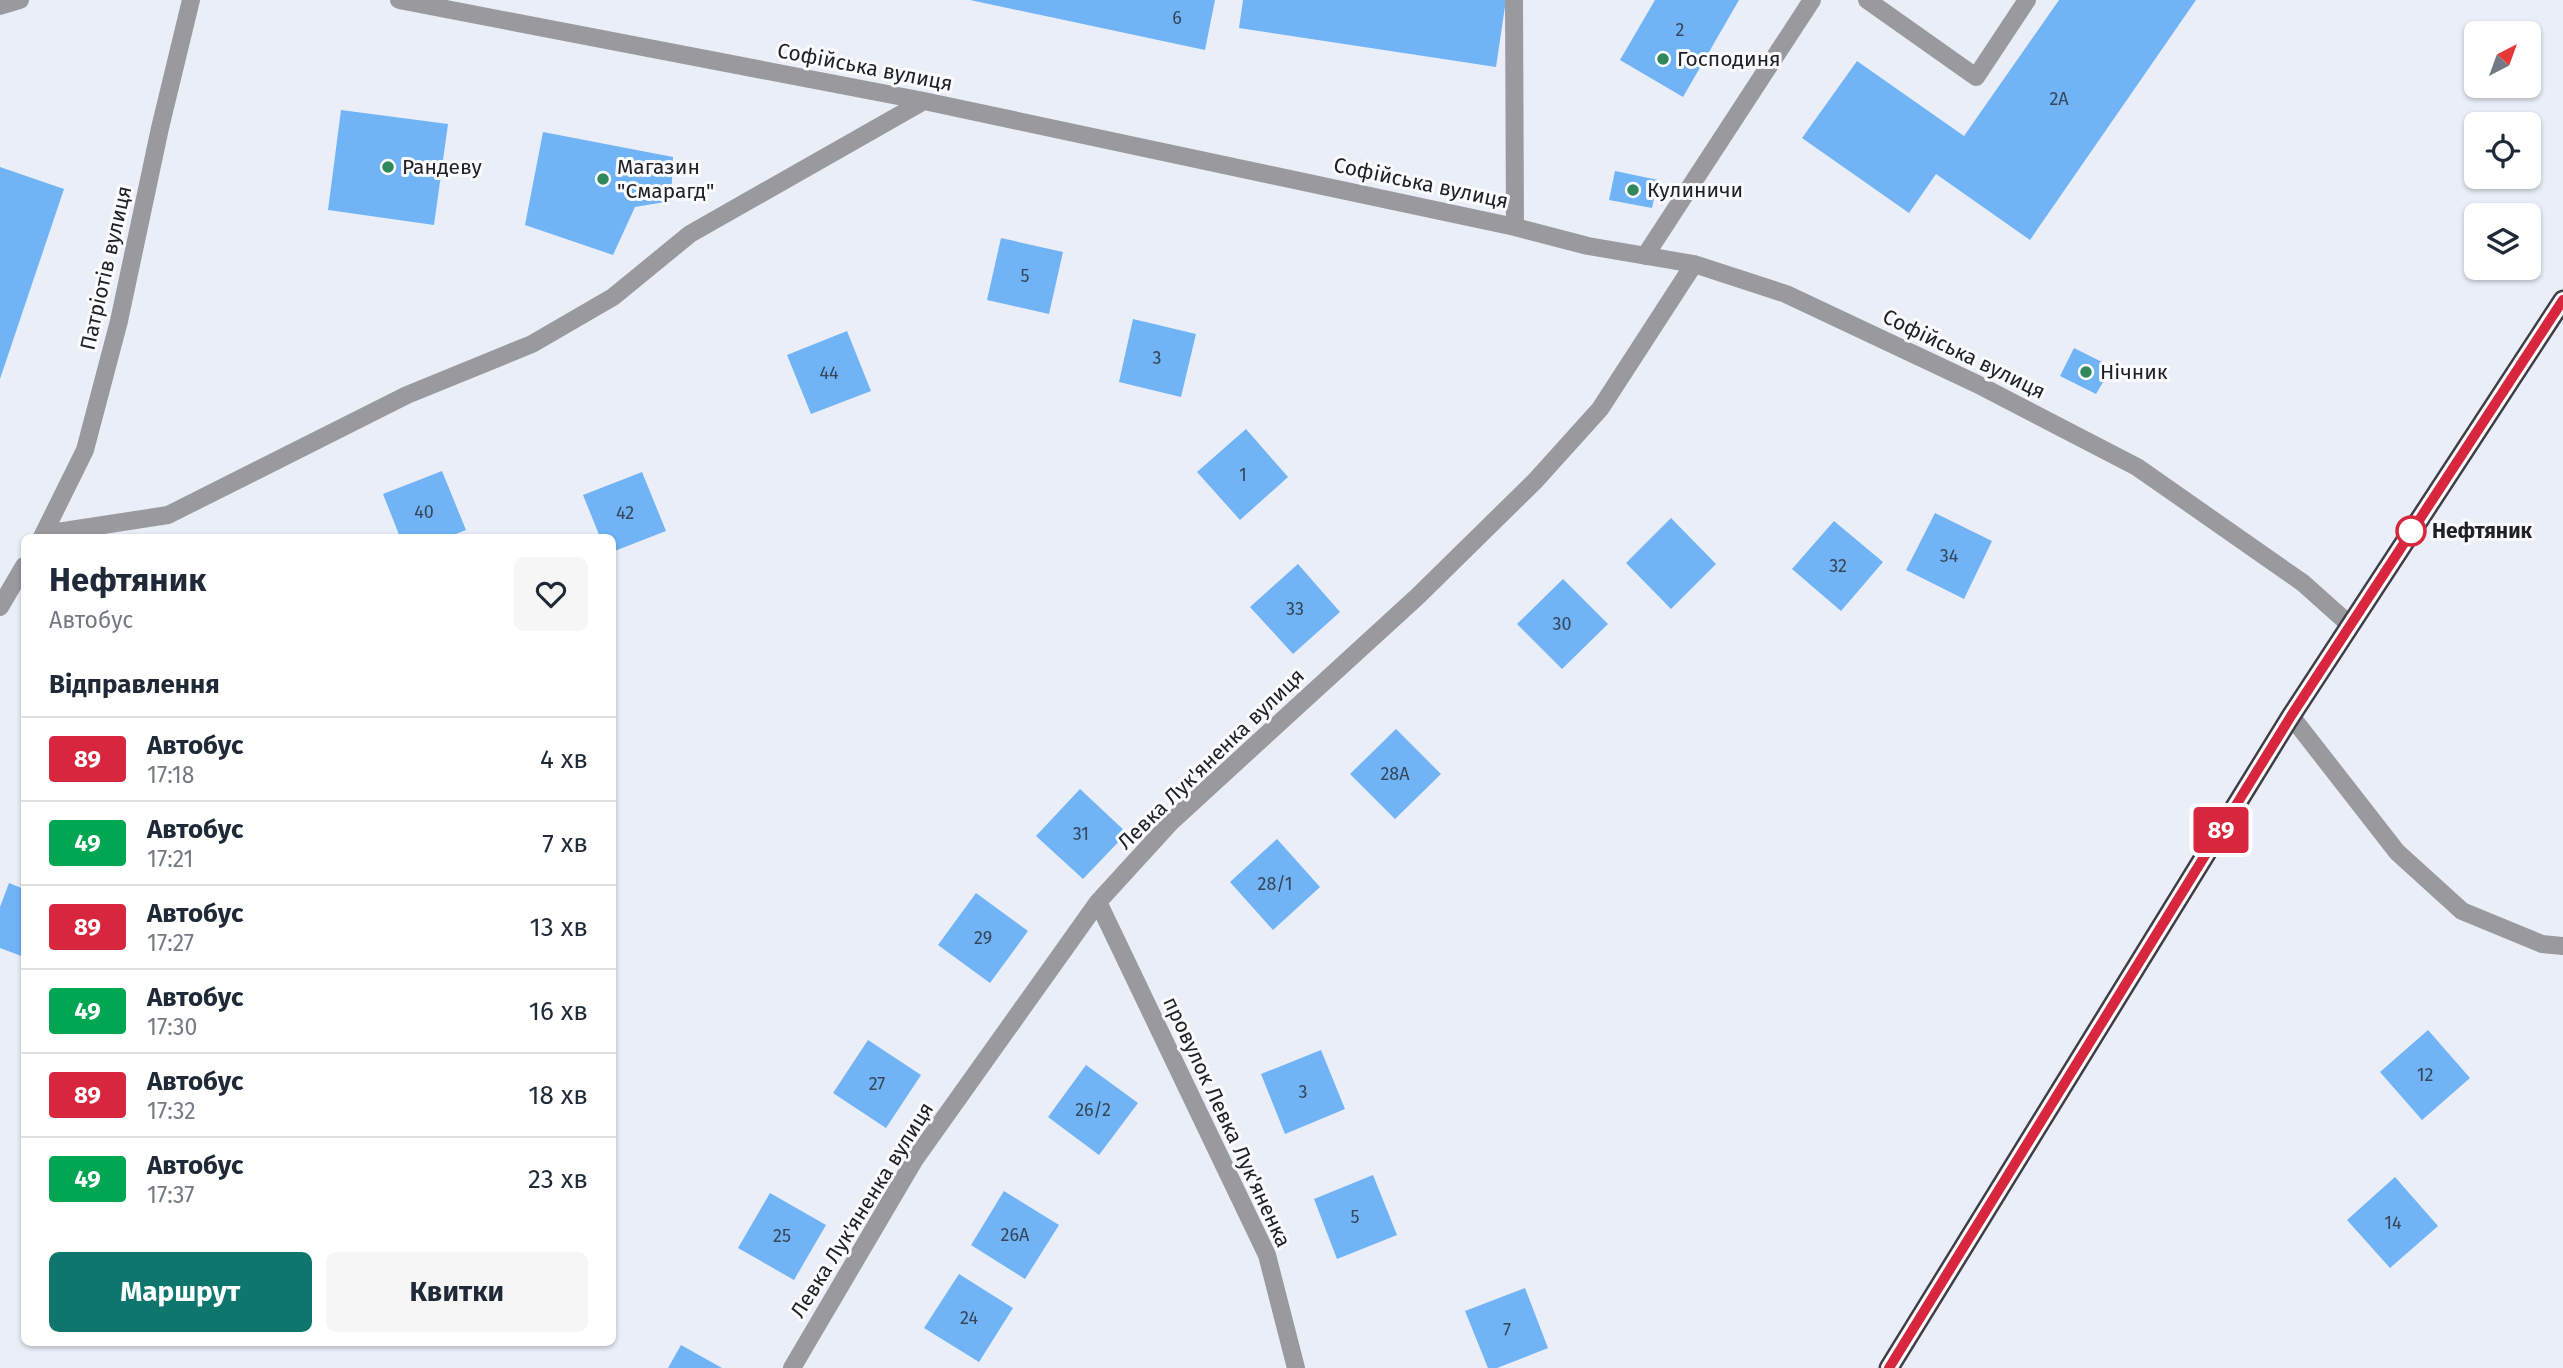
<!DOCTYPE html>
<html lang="uk">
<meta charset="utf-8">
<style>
body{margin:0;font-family:"Fira Sans",sans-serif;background:#f6f6f7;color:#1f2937;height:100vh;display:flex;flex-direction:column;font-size:26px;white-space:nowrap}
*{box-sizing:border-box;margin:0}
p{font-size:23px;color:#747a83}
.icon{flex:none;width:38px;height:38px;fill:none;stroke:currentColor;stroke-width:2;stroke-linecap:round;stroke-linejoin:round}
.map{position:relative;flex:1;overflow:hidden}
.panel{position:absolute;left:21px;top:534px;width:595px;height:812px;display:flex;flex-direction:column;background:#fff;border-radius:10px;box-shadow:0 2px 5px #0004}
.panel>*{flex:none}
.badge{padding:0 14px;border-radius:5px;font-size:24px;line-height:46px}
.needle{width:46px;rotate:41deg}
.fabs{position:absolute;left:2464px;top:21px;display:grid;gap:14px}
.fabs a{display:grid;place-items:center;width:77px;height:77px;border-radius:10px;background:#fff;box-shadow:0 2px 5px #0004;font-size:35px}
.map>.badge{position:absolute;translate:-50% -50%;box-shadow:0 0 0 4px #fff}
h2{padding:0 28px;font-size:26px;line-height:63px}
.round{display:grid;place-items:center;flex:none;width:74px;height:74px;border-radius:10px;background:#f6f6f7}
.headline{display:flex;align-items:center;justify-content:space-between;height:119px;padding:0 28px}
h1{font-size:33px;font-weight:700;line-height:52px}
.action{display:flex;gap:14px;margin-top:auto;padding:14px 28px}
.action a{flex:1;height:80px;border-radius:10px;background:#0f766e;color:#fff;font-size:28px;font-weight:700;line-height:80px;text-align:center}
.action a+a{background:#f6f6f7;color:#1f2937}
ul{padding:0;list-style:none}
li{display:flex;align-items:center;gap:21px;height:84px;padding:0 28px;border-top:2px solid #e0e1e3}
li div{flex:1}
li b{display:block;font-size:26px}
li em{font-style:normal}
li .badge{min-width:77px;font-weight:700;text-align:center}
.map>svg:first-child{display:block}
.building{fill:#70b4f6}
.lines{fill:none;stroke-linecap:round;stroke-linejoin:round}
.minor{stroke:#9a9a9e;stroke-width:18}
.highway{stroke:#3f3e46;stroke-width:21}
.line-casing{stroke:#fff;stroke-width:16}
.line{stroke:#d7263d;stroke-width:10}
.poi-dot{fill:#31885c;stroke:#fafbfd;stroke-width:2.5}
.stop-dot{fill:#fff;stroke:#d7263d;stroke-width:3.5}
.labels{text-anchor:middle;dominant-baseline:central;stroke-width:6;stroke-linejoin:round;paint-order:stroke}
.number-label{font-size:18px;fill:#344659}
.poi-label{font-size:21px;fill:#202125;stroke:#fafbfd;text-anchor:start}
.street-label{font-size:21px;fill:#202125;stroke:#fafbfd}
.stop-label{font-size:21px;font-weight:bold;fill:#202125;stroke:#fafbfd;text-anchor:start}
</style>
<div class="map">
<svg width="2563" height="1368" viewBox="0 0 2563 1368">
<rect width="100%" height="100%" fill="#eaeef8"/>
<!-- building -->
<path class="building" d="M970,0h245l-10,50z
M1243,0h263l-10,67 -257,-39z
M1655,0h84l-56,97 -63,-37z
M2059,0h137l-166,240 -94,-66 -27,39 -107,-75 55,-77 107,75z
M341,110l107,14 -14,101 -106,-15z
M543,132l130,25 -2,44 -36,6 -22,48 -88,-30z
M0,167l64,22 -64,190z
M1615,171l43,9 -6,28 -43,-8z
M1001,238l62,14 -14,62 -62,-14z
M1133,319l63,15 -15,63 -62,-15z
M847,331l24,60 -60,23 -24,-59z
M2074,348l38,19 -16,27 -36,-18z
M1246,429l42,48 -48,43 -43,-48z
M442,471l24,59 -18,7h-48l-17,-43z
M642,472l24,59 -54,21v-15h-12l-17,-42z
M1935,513l57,28 -28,58 -58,-29z
M1671,518l45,46 -45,45 -45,-46z
M1834,521l49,41 -42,49 -49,-42z
M1298,564l42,48 -47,42 -43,-47z
M1563,579l45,45 -46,45 -45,-45z
M1396,729l45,45 -46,45 -45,-45z
M1080,789l47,44 -44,46 -47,-43z
M1277,839l43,48 -47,43 -43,-48z
M9,883l15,6v68l-24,-9v-41z
M976,893l52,38 -38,52 -52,-38z
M2428,1030l42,48 -48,42 -42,-48z
M868,1040l53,35 -35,53 -53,-35z
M1321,1050l24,59 -60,25 -24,-60z
M1086,1065l52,38 -39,52 -51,-38z
M1373,1175l24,60 -60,24 -23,-60z
M2395,1177l43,49 -48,42 -43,-48z
M1004,1191l55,34 -34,54 -54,-34z
M770,1193l56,32 -32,55 -56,-32z
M959,1274l54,34 -34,54 -55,-34z
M1525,1288l23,60 -51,20h-9l-23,-57z
M681,1345l41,23h-54z"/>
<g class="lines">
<!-- minor -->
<path class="minor" d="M399,0l525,101 591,126 73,19 106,18 92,30 191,90 160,83 166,116 47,42
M1514,0l1,227
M1867,0l109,77 51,-77
M0,6l20,-6
M1645,256l167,-256
M44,534l124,-19 239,-120 125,-51 81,-47 77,-63 234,-133
M42,537l43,-87 34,-129 41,-193 31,-128
M0,607l24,-41
M2291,716l106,136 65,59 80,33 21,2
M1098,902l169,353 29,113
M792,1368l123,-209 183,-257 74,-81 246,-225 118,-116 64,-71 94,-145"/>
<!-- highway -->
<path class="highway" d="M1889,1368l402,-652 272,-416"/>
</g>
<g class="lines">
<defs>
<path id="line" d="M1889,1368l402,-652 272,-416"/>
</defs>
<!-- line casing -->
<use href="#line" class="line-casing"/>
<!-- line -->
<use href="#line" class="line"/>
</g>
<!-- markers -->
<g class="poi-dot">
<circle cx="1663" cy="59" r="7"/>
<circle cx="388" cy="167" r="7"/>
<circle cx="603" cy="179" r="7"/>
<circle cx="1633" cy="190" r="7"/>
<circle cx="2086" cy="372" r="7"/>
</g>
<circle class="stop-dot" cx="2411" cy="531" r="14"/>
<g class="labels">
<!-- number labels -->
<g class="number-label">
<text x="1177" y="18">6</text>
<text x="1680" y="30">2</text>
<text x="2059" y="99">2А</text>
<text x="1025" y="276">5</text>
<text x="1157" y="358">3</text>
<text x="829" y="373">44</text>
<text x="1243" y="475">1</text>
<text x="424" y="512">40</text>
<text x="625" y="513">42</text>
<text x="1949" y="556">34</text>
<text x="1838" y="566">32</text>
<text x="1295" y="609">33</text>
<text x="1562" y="624">30</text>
<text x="1395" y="774">28А</text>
<text x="1081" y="834">31</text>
<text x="1275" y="884">28/1</text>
<text x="983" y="938">29</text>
<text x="2425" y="1075">12</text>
<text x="877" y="1084">27</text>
<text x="1303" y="1092">3</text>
<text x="1093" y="1110">26/2</text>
<text x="1355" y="1217">5</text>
<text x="2393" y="1223">14</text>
<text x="1015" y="1235">26А</text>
<text x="782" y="1236">25</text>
<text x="969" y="1318">24</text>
<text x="1507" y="1330">7</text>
</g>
<!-- poi labels -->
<g class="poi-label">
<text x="1677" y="59">Господиня</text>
<text x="402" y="167">Рандеву</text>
<text x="617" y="167">Магазин<tspan x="617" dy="24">"Смарагд"</tspan></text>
<text x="1647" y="190">Кулиничи</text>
<text x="2100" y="372">Нічник</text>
</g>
<!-- street labels -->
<g class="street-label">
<text transform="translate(865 67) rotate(11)">Софійська вулиця</text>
<text transform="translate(1421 183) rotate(12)">Софійська вулиця</text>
<text transform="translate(106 268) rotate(-77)">Патріотів вулиця</text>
<text transform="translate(1964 354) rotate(26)">Софійська вулиця</text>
<text transform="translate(1211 759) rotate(-44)">Левка Лук'яненка вулиця</text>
<text transform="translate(1227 1122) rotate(65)">провулок Левка Лук'яненка</text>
<text transform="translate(862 1210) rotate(-58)">Левка Лук'яненка вулиця</text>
</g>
<!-- stop labels -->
<g class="stop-label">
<text x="2432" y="531">Нефтяник</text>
</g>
</g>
</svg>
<div class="fabs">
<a><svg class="needle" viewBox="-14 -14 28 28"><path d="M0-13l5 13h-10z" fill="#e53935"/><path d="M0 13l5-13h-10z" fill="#747a83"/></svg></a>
<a><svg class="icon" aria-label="locate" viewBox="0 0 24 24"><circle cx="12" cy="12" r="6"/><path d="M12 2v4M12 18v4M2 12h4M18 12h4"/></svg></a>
<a><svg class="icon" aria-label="layers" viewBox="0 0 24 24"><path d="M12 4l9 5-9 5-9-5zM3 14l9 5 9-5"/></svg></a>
</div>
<b class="badge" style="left:2221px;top:830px;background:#d7263d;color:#fff">89</b>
<section class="panel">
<div class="headline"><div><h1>Нефтяник</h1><p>Автобус</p></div><a class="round"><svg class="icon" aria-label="heart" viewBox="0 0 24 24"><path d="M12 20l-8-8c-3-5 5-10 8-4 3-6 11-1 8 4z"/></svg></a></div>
<h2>Відправлення</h2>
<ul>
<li><span class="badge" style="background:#d7263d;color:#fff">89</span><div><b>Автобус</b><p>17:18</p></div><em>4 хв</em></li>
<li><span class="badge" style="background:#00a651;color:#fff">49</span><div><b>Автобус</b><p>17:21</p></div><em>7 хв</em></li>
<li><span class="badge" style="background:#d7263d;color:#fff">89</span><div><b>Автобус</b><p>17:27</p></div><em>13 хв</em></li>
<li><span class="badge" style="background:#00a651;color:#fff">49</span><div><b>Автобус</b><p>17:30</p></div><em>16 хв</em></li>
<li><span class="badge" style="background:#d7263d;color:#fff">89</span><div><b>Автобус</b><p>17:32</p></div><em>18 хв</em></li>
<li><span class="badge" style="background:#00a651;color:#fff">49</span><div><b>Автобус</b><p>17:37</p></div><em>23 хв</em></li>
</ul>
<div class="action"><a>Маршрут</a><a>Квитки</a></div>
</section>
</div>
